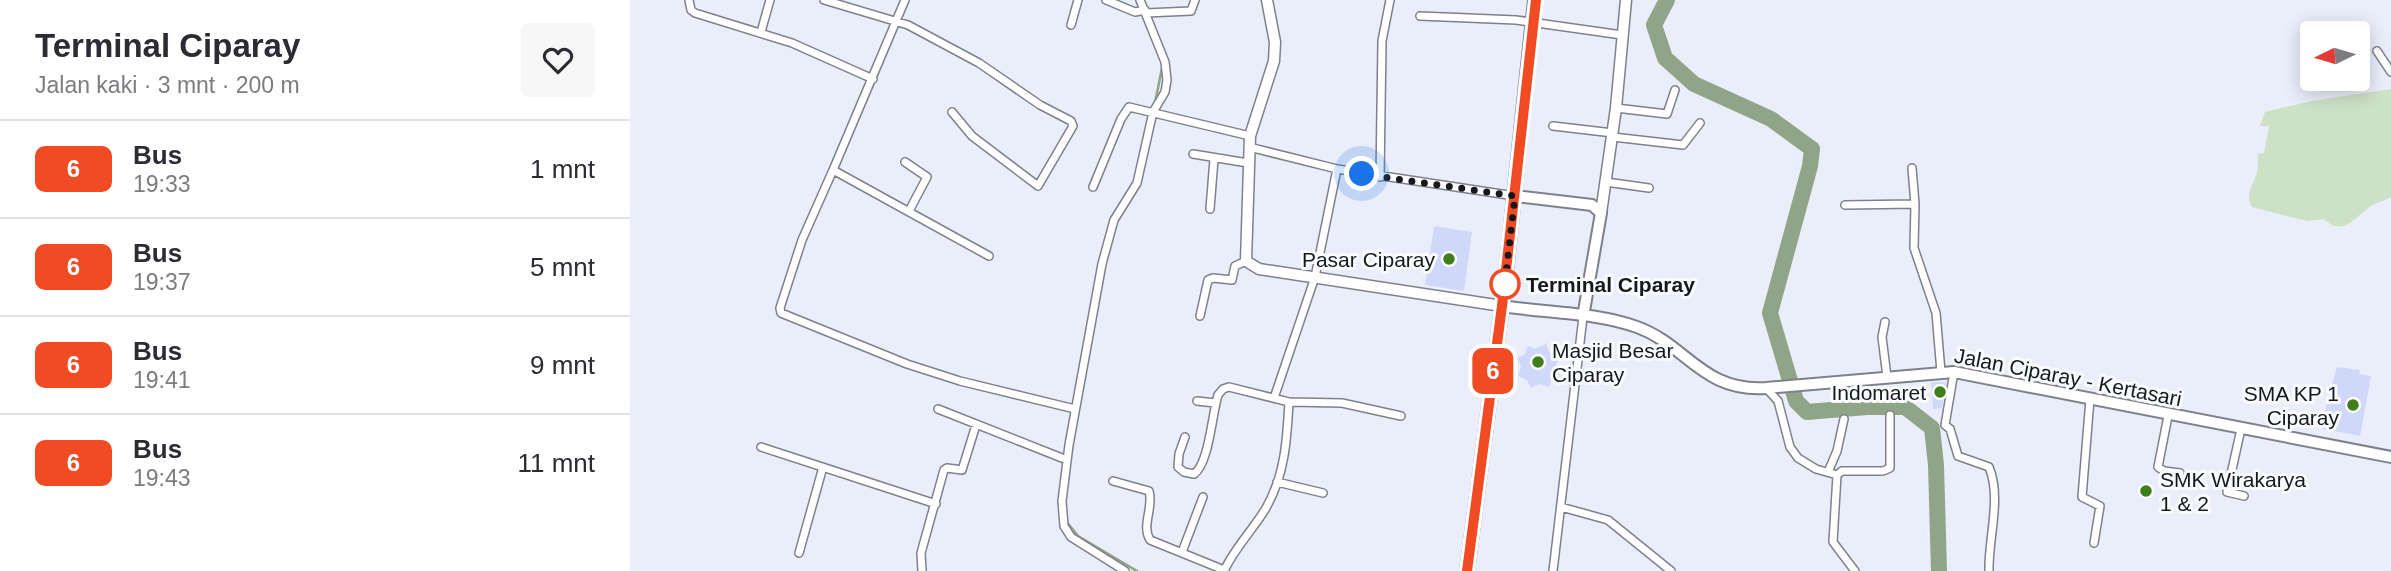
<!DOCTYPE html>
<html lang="id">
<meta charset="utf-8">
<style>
body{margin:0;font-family:Helvetica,sans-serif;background:#f7f7f7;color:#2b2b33;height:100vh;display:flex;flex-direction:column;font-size:26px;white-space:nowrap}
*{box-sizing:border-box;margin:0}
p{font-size:23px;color:#7c7c81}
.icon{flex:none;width:38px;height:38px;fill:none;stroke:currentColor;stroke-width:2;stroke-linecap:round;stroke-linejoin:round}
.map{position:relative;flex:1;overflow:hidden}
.details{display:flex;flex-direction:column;background:#fff;width:630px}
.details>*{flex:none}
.badge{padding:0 14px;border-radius:10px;font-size:24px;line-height:46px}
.needle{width:46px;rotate:265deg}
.controls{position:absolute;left:1670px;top:21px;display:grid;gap:14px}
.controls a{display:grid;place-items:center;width:70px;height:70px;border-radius:7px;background:#fff;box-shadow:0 4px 18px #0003;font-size:35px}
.you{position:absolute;width:35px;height:35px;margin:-18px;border:5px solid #fff;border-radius:50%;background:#1a73e8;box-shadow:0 0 0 10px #1a73e833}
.map>.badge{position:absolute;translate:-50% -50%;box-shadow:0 0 0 4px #fff}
.round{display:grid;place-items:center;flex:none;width:74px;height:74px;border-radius:7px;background:#f7f7f7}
.head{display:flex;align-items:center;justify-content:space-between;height:119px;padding:0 35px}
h1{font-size:33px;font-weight:700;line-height:52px}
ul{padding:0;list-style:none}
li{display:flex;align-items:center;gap:21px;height:98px;padding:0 35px;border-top:2px solid #e1e1e2}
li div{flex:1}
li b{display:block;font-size:26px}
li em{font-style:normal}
li .badge{min-width:77px;font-weight:700;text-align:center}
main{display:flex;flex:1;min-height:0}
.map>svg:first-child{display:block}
.green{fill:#cde1c5}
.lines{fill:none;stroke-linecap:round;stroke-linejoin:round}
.stream{stroke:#90a488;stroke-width:2.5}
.river{stroke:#90a488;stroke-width:16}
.building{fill:#cfd8f9}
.minor-casing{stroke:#7e818c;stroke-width:10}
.tertiary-casing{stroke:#7e818c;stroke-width:13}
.secondary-casing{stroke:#7e818c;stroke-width:14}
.primary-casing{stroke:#7e818c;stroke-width:16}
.minor{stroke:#fff;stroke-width:7}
.tertiary{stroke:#fff;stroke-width:10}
.secondary{stroke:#fff;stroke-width:10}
.primary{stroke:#fff;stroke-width:12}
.line-casing{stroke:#fff;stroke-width:16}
.line{stroke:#f04b23;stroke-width:10}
.walk{stroke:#17181c;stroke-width:7;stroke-dasharray:0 12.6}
.poi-dot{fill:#3f7e1b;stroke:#fafbfd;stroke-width:2.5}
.stop-dot{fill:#fff;stroke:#f04b23;stroke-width:3.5}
.labels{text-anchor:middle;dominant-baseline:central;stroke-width:6;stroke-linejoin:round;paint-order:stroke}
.poi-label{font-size:21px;fill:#17181c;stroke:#fafbfd;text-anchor:end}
.stop-label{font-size:21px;font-weight:bold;fill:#17181c;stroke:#fafbfd;text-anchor:start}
.street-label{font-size:21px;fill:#17181c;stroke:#fafbfd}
</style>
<main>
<section class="details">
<div class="head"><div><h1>Terminal Ciparay</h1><p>Jalan kaki · 3 mnt · 200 m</p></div><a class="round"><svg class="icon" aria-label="heart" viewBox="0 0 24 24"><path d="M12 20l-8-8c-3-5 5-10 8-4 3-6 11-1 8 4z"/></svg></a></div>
<ul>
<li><span class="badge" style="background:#f04b23;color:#fff">6</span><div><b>Bus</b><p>19:33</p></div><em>1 mnt</em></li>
<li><span class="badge" style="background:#f04b23;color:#fff">6</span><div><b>Bus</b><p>19:37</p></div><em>5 mnt</em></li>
<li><span class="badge" style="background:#f04b23;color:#fff">6</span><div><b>Bus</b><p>19:41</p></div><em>9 mnt</em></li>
<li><span class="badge" style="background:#f04b23;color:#fff">6</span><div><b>Bus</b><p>19:43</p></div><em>11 mnt</em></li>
</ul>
</section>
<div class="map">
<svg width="1761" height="571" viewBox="0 0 1761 571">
<rect width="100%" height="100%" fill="#eaedfa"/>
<!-- green -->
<path class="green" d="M1761,89v108c-6,4 -14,5 -20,9 -17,11 -27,32 -47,13l-17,2 -55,-14c-8,-13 2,-22 5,-35 1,-5 1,-12 1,-18l6,-1 5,-27h-9l5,-14 47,-11z"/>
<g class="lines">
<!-- stream -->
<path class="stream" d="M506,0l11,26
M525,103l7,-35
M499,202l11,-18
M436,521l12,15 59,35"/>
<!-- river -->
<path class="river" d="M1037,0l-13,25 11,33 29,26 77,35 41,30 -2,17 -40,147 26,88 11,11 60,-5h38l27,21 4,37 3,106"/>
</g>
<!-- building -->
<path class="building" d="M804,226l38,6 -8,59 -39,-6z
M916,344l4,10 9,3 -3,10 4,8 -8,3 -3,9 -10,-3 -8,4 -4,-8 -9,-4 3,-9 -4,-9 8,-4 3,-8 7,3z
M1707,367l23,3 -1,4 12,2 -11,60 -40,-8z
M1301,382h15l-4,26 -9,1z"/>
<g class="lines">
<defs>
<path id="minor" d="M59,0l2,10 4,3 97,30 81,36
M194,0l84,25 71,38 61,42 31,16 2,5 -35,60 -66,-50 -20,-24
M275,0l-72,170 156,86
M476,0l29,12 10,-2
M516,13l45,-2 4,-11
M790,16l96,4 106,15
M441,25l7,-25
M131,32l9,-32
M1747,51l14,21
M986,108l51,6 8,-24
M923,126l60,7
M983,137l70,8 17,-22
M619,147l88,22 178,27
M563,154l55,9
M275,162l22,15 -18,34
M1282,168l3,36 -1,44 22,65 5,59
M203,170l-31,70 -22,68 1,5 126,51 53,17 115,28
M750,177l2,-136 8,-41
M976,182l43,6
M463,187l28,-68 8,-12 121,29
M1215,205l70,-1
M580,209l4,-50
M570,316l8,-36 5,-2 19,2 3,-14 11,-5
M1255,322l-3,15 5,40
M1324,372l-9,53 5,4 8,27 31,11c13,31 -1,72 0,104
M1136,388l12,13 12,46 8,11 18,11 21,6 -4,67 22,29
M644,398l41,-121 22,-108
M1460,399l-8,98 18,9 -6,37
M567,401l18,2
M308,409l129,51
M1538,416l-10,51 6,4 16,2
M1611,429l-14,63 17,4
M555,437l-6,17 -1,13 6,5 10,2c15,-10 18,-60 24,-79l5,-6 6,-2 60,15 53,1 59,13
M131,447l175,57
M1198,472l9,-21 7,-32
M1207,475l5,-4h41l7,-3v-53
M483,481l36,10c5,17 -8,34 1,49l74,30
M647,482l46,11
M931,507l47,13 63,51
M552,552l21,-55
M169,553l24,-86
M292,571l-1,-18 23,-83 3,-2 15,2 14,-45
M495,571l-54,-34 -7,-11 -2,-25 7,-56 33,-181 12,-44 23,-37 16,-71 12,-20 2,-12 -2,-18 -25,-62
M594,571c11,-24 29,-41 42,-63 19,-33 21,-69 23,-106
M923,571l30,-254"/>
<path id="tertiary" d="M637,0l8,42 -1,19 -24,75 -4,125 13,8 243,37
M971,213l15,-105 10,-108"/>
<path id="secondary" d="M885,196l77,9 9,8 -18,104
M872,306c44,7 93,6 135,21 50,18 65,65 129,61l188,-16 437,85"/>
<path id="primary" d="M837,571l37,-280 31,-291"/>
</defs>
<!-- minor casing -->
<use href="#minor" class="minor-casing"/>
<!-- tertiary casing -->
<use href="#tertiary" class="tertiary-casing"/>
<!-- secondary casing -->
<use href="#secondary" class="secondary-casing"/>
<!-- primary casing -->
<use href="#primary" class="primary-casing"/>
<!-- minor -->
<use href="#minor" class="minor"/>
<!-- tertiary -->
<use href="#tertiary" class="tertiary"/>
<!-- secondary -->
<use href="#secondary" class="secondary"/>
<!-- primary -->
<use href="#primary" class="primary"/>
</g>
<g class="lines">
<defs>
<path id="line" d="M837,571l35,-265 34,-306"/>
</defs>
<!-- line casing -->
<use href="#line" class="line-casing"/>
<!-- line -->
<use href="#line" class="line"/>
<!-- walk -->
<path class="walk" d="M732,174l153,22 -11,95 1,-7"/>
</g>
<!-- markers -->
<g class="poi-dot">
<circle cx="819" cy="259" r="7"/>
<circle cx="908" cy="362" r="7"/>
<circle cx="1310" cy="392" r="7"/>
<circle cx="1723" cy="405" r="7"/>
<circle cx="1516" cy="491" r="7"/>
</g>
<circle class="stop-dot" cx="875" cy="284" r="14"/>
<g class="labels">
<!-- poi labels -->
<g class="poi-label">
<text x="805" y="259">Pasar Ciparay</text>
<text x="922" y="350" text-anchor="start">Masjid Besar<tspan x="922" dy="24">Ciparay</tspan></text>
<text x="1296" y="392">Indomaret</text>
<text x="1709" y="393">SMA KP 1<tspan x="1709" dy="24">Ciparay</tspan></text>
<text x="1530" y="479" text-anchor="start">SMK Wirakarya<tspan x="1530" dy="24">1 &amp; 2</tspan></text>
</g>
<!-- stop labels -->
<g class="stop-label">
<text x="896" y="284">Terminal Ciparay</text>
</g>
<!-- street labels -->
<g class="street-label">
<text transform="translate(1438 377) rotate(11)">Jalan Ciparay - Kertasari</text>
</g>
</g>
</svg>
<div class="controls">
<a><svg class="needle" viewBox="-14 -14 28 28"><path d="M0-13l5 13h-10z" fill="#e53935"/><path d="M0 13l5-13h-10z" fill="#7c7c81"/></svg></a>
</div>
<div class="you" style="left:732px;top:174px"></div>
<b class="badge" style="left:863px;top:371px;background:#f04b23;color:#fff">6</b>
</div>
</main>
